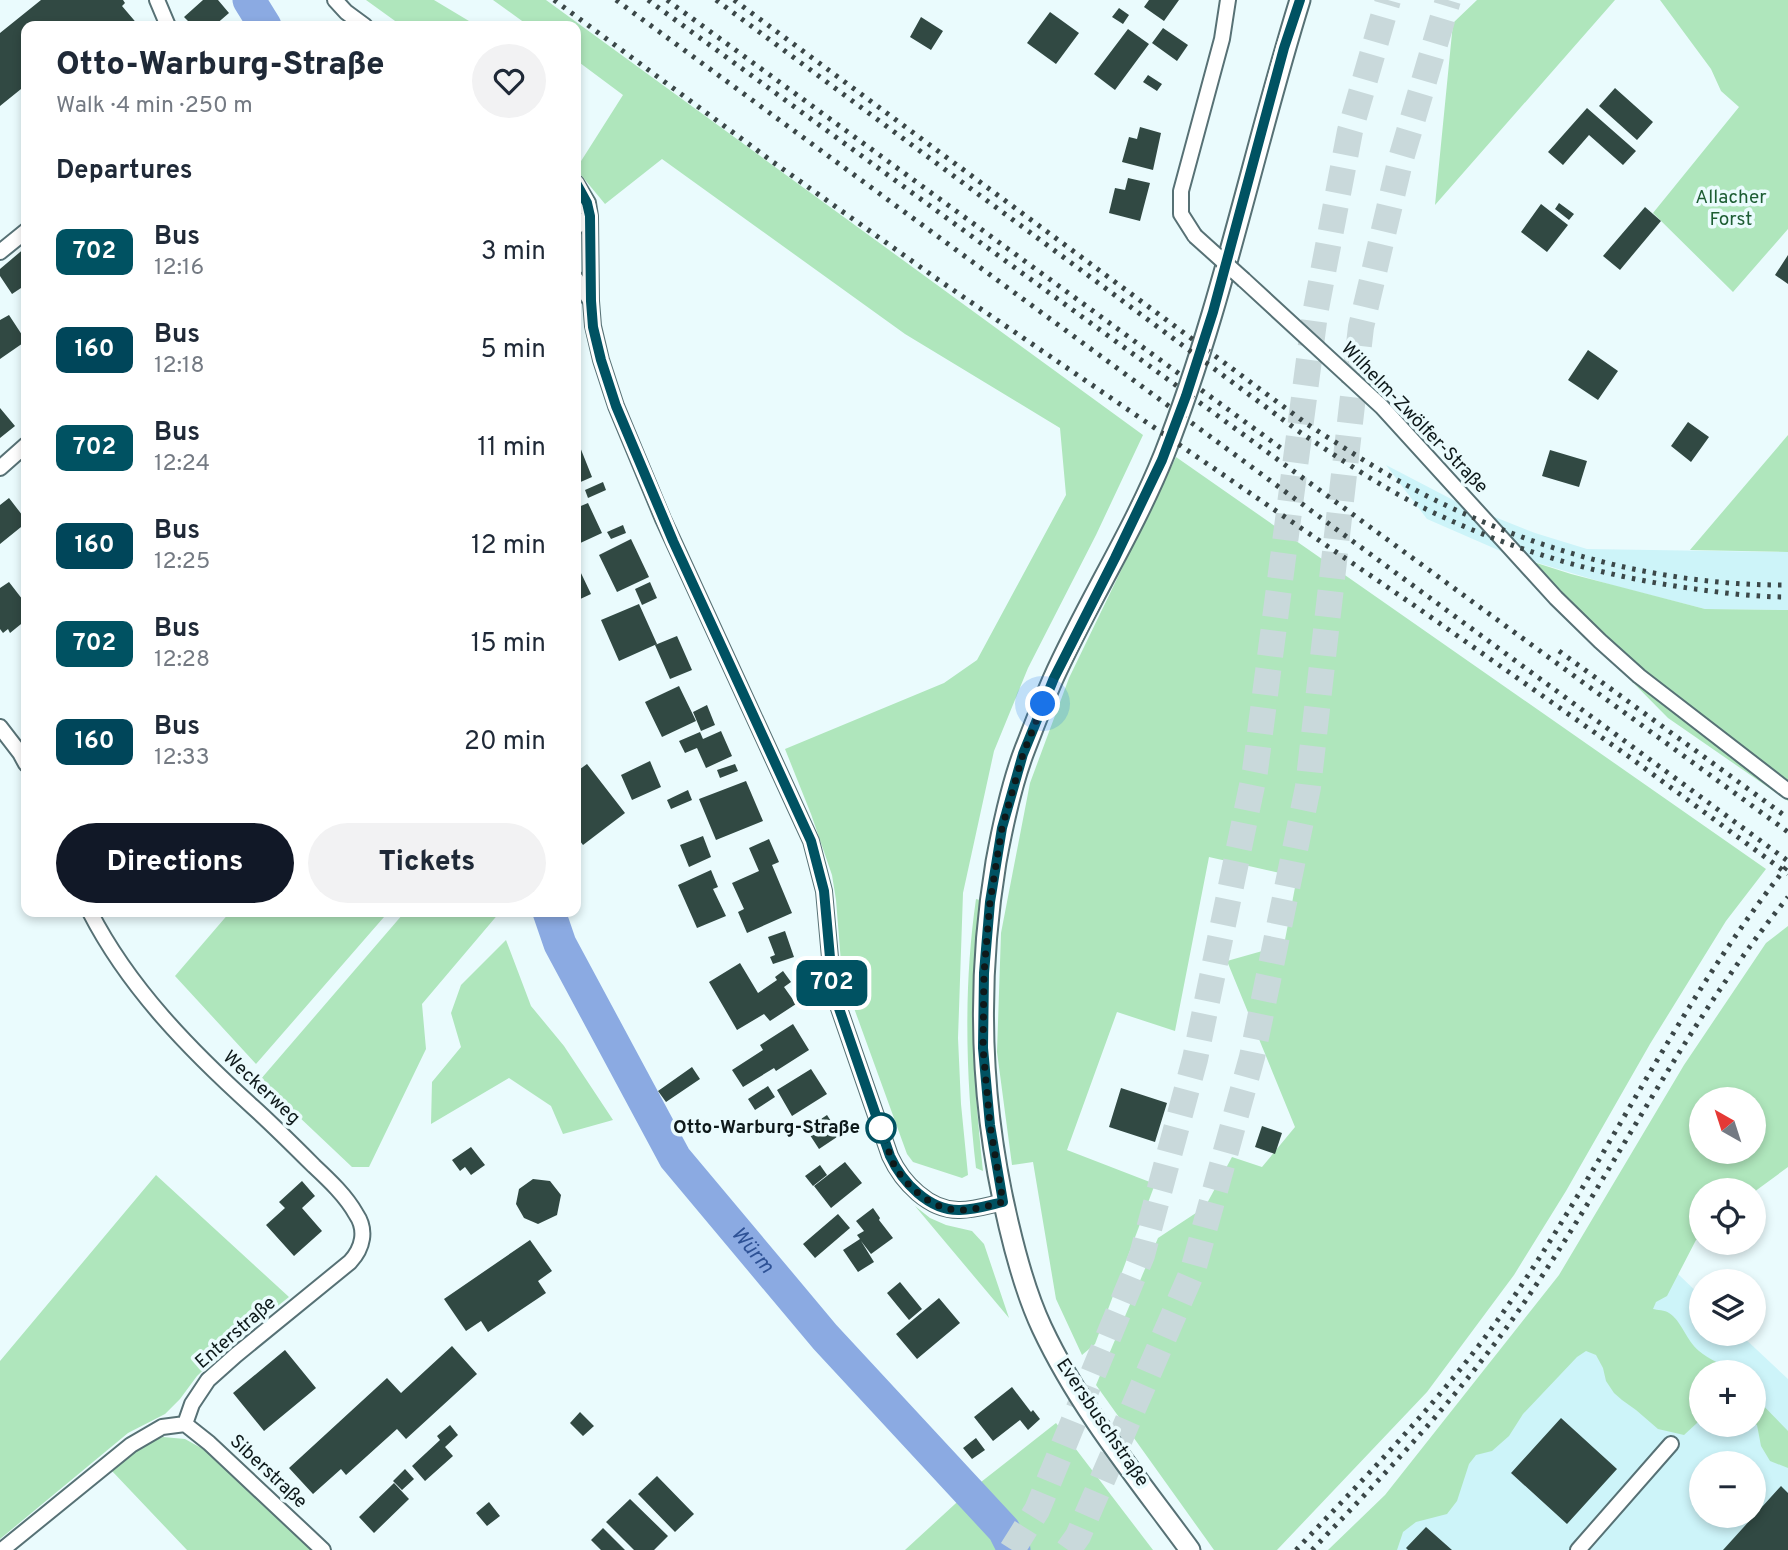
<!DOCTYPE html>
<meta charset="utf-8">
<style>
body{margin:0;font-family:Overpass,sans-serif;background:#f2f2f3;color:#1f2937;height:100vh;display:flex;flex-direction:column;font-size:26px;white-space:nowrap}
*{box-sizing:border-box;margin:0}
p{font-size:23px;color:#747a83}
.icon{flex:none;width:38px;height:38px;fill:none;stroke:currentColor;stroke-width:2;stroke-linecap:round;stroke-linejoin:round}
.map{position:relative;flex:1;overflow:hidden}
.panel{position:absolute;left:21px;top:21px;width:560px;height:896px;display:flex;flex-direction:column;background:#fff;border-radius:14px;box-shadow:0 4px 10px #0003}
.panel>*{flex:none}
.badge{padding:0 14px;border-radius:10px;font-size:24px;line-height:46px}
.needle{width:46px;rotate:321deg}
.tools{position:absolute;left:1689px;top:1087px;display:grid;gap:14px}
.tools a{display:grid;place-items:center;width:77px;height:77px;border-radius:50%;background:#fff;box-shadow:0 4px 10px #0003;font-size:35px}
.you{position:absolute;width:35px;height:35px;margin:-18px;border:5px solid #fff;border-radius:50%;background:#1a73e8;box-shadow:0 0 0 10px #1a73e833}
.map>.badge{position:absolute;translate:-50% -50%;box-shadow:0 0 0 4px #fff}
h2{padding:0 35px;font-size:26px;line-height:63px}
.round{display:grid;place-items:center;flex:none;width:74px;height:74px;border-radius:37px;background:#f2f2f3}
.summary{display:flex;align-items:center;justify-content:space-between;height:119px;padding:0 35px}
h1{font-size:33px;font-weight:800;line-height:52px}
.button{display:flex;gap:14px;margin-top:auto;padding:14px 35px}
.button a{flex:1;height:80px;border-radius:42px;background:#111827;color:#fff;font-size:28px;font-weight:800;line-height:80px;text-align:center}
.button a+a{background:#f2f2f3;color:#1f2937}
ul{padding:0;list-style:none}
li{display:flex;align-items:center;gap:21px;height:98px;padding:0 35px}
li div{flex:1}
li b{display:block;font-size:26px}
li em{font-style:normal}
li .badge{min-width:77px;font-weight:700;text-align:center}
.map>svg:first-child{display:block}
.built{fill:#cdf4f9;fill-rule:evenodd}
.green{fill:#afe6bc;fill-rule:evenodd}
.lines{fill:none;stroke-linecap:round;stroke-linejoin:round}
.river{stroke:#8baae2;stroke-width:33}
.building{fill:#314943}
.highway-tunnel{stroke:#c9d9db;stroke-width:26;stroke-dasharray:26 13;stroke-linecap:butt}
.street-casing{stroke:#577175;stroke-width:18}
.secondary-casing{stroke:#577175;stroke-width:23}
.street{stroke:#fff;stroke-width:14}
.secondary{stroke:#fff;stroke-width:19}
.rail{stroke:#3b4748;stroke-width:5;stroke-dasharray:3.5 7;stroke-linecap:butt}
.street-bridge-casing{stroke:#577175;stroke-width:18;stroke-linecap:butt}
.street-bridge{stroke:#fff;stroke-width:14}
.line-casing{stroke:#fff;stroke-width:16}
.line{stroke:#005262;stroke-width:10}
.walk{stroke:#0e191a;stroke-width:7;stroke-dasharray:0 12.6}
.stop-dot{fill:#fff;stroke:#005262;stroke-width:3.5}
.labels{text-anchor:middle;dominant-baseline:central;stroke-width:7;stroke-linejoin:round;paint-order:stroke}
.park-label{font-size:19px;fill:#1d5d33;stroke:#eafbfd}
.street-label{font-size:19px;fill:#0e191a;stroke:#eafbfd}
.stop-label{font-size:19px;font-weight:bold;fill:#0e191a;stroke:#eafbfd;text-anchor:end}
.water-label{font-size:21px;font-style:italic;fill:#2e5296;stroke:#eafbfd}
</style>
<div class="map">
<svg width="1788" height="1550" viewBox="0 0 1788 1550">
<rect width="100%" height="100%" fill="#eafbfd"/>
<!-- built -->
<path class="built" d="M1386,465l71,37 78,31 52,16 201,3v58l-83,-1 -90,-23 -110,-33 -78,-34z
M1656,1253l45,43v38h39l48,45v171h-429zM1701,1372h53v52h-53zM1701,1463h53v53h-53z"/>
<!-- green -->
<path class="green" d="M366,0h68l40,24 -2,2h-70z
M493,0h53l597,435 -47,100 -68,133 -34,83 -31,142 -5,145 3,66 7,71 -6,3 -49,-16 -6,-8 -65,-179 -6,-75 -4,-25 -21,-61 -26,-65 159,-66 33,-23 89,-165 -6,-67 -155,-94 -243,-175 -57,45 -29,-35 47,-74 -47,-35v-34h-47z
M1477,0h138l-180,205 18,-182z
M1660,0h128v229l-55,63 -80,-79 86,-106 -18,-16 -10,-22z
M1788,435v117l-98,-2z
M1176,457l590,412 -40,52 -76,123 -84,147 -52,84 -87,117 -150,158h-63l-118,-165 62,-147 47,-31 27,-50 30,10 33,-40 -68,-166 57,-16 13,-68 -88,-20 -34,174 -58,-19 -50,138 88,34 -60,160 -13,11 -26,-56 -23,-137 -21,3 -15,-113 4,-119 29,-150 39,-105z
M1505,553l66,21 134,35 83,1v191l-120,-83z
M976,899l4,1c-2,32 -6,65 -6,97 -2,58 3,117 9,174l-7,-3c-10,-89 -13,-179 0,-269z
M230,912h149l5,5 -128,147 -81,-88z
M402,912h98l-78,92 4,45 -57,118h-17l-92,-87 143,-166z
M1788,926v241l-34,25v-2h-53v46l-5,4 -29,56 -11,6 -3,7c4,1 12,1 16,4 12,7 17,27 30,38 10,9 23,12 32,21h-30v45l-4,6 -13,12 -26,-6 -22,-19 -14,-10 -8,-7 -8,-12 -3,-13 -7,-13 -10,-4 -9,6 -54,57 -14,22 -17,15 -16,4 -7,9 -12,37 -10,13 -31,8 -13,10 -6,18h-69l57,-55 174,-220 125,-210 82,-122zM1701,1099h53v53h-53z
M506,940l25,66 33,40 49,74 -50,14 -12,-28 -42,-28 -78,46 1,-42 29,-35 -10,-34 10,-28z
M156,1175l133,122 -54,43 -38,36 -17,23 -15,15 -37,19 -128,106v-178z
M915,1206l15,12 16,7 26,6 12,13 25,74z
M1754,1396l34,35v37l-18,-7 -9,-15 -4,-21 -3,-2z
M1056,1423l97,127h-248l62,-57z
M163,1437l22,2 18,10 109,101h-125l-75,-79 30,-26z"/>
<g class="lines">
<!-- river -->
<g class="river">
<path d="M249,0l16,26"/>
<path id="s1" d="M549,912l11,32 115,214 150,179 179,193 10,20"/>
</g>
</g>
<!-- building -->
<path class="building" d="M41,0h82l2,3 -3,3 17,20h-113v59l-26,21v-73z
M203,0h15l11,13 -15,13h-21l-9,-9z
M1149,0h30l-15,21 -20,-14z
M1119,8l10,7 -6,9 -11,-7z
M1050,12l29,21 -23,31 -29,-21z
M921,17l22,14 -12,19 -21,-13z
M1163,28l25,17 -11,16 -25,-18z
M1128,29l21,15 -34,46 -21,-16z
M1148,75l14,9 -5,7 -14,-9z
M1615,88l38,34 -16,18 -38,-34z
M1587,108l49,43 -13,14 -34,-30 -26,30 -15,-13z
M1140,127l21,6 -8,37 -31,-8 7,-25 8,2z
M1128,178l22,5 -10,38 -31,-8 6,-25 10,2z
M1559,203l15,11 -5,6 -14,-11z
M1541,204l27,21 -21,27 -26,-20z
M1645,207l16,14 -41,49 -17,-14z
M26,247v49l-5,-8 -9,6 -12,-18v-7z
M1788,255v29l-13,-9z
M9,315l17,26 -26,18v-39z
M1588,350l30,21 -20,29 -30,-20z
M0,408l15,18 -15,12z
M1688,422l21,15 -18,25 -20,-16z
M576,437l16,40 -16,7z
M1550,450l37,11 -8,26 -37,-11z
M603,482l3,8 -18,8 -3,-8z
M9,498l17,22v3l-26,21v-39z
M588,503l14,30 -26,12v-37z
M623,525l3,8 -15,6 -4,-7z
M631,539l18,38 -32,15 -18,-37z
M580,571l11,23 -15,7v-28z
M9,582l17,22v16l-16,13 -2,-4 -5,4 -3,-4v-41z
M650,582l7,16 -15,7 -7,-16z
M639,604l18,40 -38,17 -18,-41z
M677,636l15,34 -22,9 -15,-34z
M679,686l17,35 -34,16 -17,-35z
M707,705l8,20 -14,6 -8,-19z
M721,731l11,25 -26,12 -9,-20 -12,5 -6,-12 21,-9 3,7z
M650,761l11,26 -29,13 -11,-25z
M587,764l38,49 -42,32 -7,-9v-23l4,-3 -4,-5v-33z
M735,764l3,7 -18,7 -3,-8z
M746,781l17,40 -47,19 -17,-41z
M688,790l4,10 -21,9 -4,-9z
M703,836l8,21 -22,10 -9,-22z
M769,839l10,23 -7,3 20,48 -45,20 -9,-21 6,-3 -12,-26 27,-12 -10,-23z
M711,870l7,17 -5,2 13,27 -29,12 -19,-43z
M785,931l9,26 -21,7 -3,-7 5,-2 -7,-18z
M740,963l18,30 19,-13 -2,-3 8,-6 8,11 -7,5 12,17 -26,17 -6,-7 -27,16 -28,-48z
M793,1024l16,26 -33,21 -2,-3 -31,19 -11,-17 31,-20 -3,-5z
M692,1067l8,12 -34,23 -8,-11z
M811,1069l16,25 -35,22 -15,-26z
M768,1086l7,11 -20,13 -7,-11z
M1121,1088l46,15 -12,39 -46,-15z
M827,1115l13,20 -21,14 -13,-20z
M1262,1126l20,7 -7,21 -20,-7z
M471,1147l14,18 -14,10 -6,-8 -5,4 -8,-11z
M845,1162l17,21 -31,25 -17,-22z
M820,1165l7,10 -14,11 -8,-10z
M533,1179l17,2 11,14 -4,20 -19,9 -14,-6 -8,-14 3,-15z
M302,1181l13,15 -13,12 20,23 -28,25 -28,-31 19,-17 -6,-6z
M873,1208l7,10 -1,2 14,18 -22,16 -10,-13 13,21 -16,10 -15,-22 17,-11 -3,-4 7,-4 -8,-10z
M838,1214l12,14 -35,30 -12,-14z
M530,1240l22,31 -14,10 8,12 -58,39 -7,-11 -15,10 -22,-32z
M900,1282l22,27 -13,11 -22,-27z
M939,1298l21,25 -43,36 -21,-25z
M452,1346l25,28 -71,65 -9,-10 -51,46 -5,-6 -28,25 -24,-26 98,-90 14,15z
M285,1350l31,38 -52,43 -31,-38z
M1012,1387l19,25 2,-2 7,9 -12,11 -8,-10 -27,21 -19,-24z
M580,1412l14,14 -11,10 -13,-13z
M1561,1418l56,51 -50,55 -56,-51z
M450,1425l8,10 -13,12 8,9 -28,25 -13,-15 28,-26 -3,-4z
M976,1438l9,12 -13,9 -9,-11z
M405,1469l9,10 -12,11 -9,-9z
M657,1476l37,38 -19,18 -37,-38z
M394,1483l15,16 -35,34 -15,-16z
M1781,1486l7,7v57h-65z
M630,1499l38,37 -14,14h-20l-28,-28z
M489,1502l11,14 -13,10 -11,-13z
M1426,1527l26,23h-44l-2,-2z
M603,1528l22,22h-24l-10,-10z"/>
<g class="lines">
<!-- highway-tunnel -->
<path class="highway-tunnel" d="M1012,1550l25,-40 105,-255 53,-196 60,-288 60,-457 35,-183 38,-131
M1068,1550l10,-14 115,-266 59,-213 56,-270 53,-460 39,-165 48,-162"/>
<defs>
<path id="street" d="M157,0l11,26
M335,0l11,12 19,14
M576,183l12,20 2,13 1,85 2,25 8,34 15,46 47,113 148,322 13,50 9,100 57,165c12,26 39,55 70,54 14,0 30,-5 44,-8
M576,227l14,-11
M1195,236l-14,-22v-23l41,-152 6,-39
M0,252l26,-21
M576,279l14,21
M1244,280l138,127 174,191 44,43 39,35 149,115
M0,468l26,-23
M0,727l20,26 6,11
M90,912c39,76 100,138 163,195 21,19 41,39 61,59 15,14 32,30 42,48 11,16 7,34 -6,48l-114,93 -28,25 -16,24 -7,20
M185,1424l24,19 114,107
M2,1550l129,-105 31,-18 23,-3
M1578,1550l93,-106"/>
<path id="secondary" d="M1190,1550c-52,-71 -110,-141 -148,-222 -15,-32 -25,-68 -33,-102 -29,-120 -33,-243 -13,-364 7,-38 15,-77 29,-113 9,-23 18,-47 28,-70 34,-76 80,-147 111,-224 58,-147 89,-304 136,-455"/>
</defs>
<!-- street casing -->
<use href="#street" class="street-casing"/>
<!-- secondary casing -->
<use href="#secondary" class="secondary-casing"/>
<!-- street -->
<use href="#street" class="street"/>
<!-- secondary -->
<use href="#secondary" class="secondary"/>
<!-- rail -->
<path class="rail" d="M554,0l219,162 167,119 475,325 213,150 160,118
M616,0l1172,861
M648,0l1140,832
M667,0l618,451
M716,0l585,433c41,27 83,56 127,77 87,42 180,68 275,80 28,4 57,7 85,7
M734,0l573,424c42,27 83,54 128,76 108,53 231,86 353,85
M1559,651l229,167
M1296,1550c79,-83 160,-165 223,-261 93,-139 164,-293 269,-424
M1312,1550c77,-80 154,-161 216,-253 89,-131 159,-276 260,-400"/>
<defs>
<path id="street-bridge" d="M1195,236l49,44"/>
</defs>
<!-- street-bridge casing -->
<use href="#street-bridge" class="street-bridge-casing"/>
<!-- street-bridge -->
<use href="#street-bridge" class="street-bridge"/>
</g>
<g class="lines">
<defs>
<path id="line" d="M576,183l11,20 3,13 1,85 2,26 8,33 15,46 57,135 138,300 13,50 9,100 57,165c12,26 39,55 70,54 14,0 30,-5 43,-8l-13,-77 -7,-77 1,-75 6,-71 12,-74 21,-74 31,-76 61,-120 47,-98 24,-64 27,-84 71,-264 16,-48"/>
</defs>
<!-- line casing -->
<use href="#line" class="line-casing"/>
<!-- line -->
<use href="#line" class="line"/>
<!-- walk -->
<path class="walk" d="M881,1128c4,9 8,27 14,39 13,21 39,44 66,43 14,0 29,-5 42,-8l-13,-77 -7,-77 1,-75 6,-71 12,-74 21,-74 20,-50"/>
</g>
<!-- markers -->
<circle class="stop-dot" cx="881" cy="1128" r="14"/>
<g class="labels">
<!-- park labels -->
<g class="park-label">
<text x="1731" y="198">Allacher<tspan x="1731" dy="22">Forst</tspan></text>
</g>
<!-- street labels -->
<g class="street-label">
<text transform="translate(1414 418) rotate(46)">Wilhelm-Zwölfer-Straße</text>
<text transform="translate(261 1088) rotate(43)">Weckerweg</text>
<text transform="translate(236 1333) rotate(-41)">Enterstraße</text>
<text transform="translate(1102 1423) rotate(56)">Eversbuschstraße</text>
<text transform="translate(268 1472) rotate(43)">Siberstraße</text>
</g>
<!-- stop labels -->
<g class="stop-label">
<text x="860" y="1128">Otto-Warburg-Straße</text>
</g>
<!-- water labels -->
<g class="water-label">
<text stroke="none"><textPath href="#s1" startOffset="397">Würm</textPath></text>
</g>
</g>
</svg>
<div class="tools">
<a><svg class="needle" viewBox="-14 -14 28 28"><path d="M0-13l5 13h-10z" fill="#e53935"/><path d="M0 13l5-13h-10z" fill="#747a83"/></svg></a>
<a><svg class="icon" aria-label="locate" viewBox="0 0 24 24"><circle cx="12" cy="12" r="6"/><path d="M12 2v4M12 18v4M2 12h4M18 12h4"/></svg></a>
<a><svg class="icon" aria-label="layers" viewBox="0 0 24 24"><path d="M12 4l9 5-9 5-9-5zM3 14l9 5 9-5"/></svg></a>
<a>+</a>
<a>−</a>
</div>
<div class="you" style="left:1043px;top:704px"></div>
<b class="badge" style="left:832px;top:983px;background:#005262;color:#fff">702</b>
<section class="panel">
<div class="summary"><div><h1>Otto-Warburg-Straße</h1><p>Walk · 4 min · 250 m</p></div><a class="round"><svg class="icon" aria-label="heart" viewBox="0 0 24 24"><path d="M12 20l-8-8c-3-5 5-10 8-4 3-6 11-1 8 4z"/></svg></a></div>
<h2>Departures</h2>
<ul>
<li><span class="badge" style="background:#005262;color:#fff">702</span><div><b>Bus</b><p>12:16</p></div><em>3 min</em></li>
<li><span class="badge" style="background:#00465a;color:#fff">160</span><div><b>Bus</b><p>12:18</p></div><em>5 min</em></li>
<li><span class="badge" style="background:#005262;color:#fff">702</span><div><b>Bus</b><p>12:24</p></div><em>11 min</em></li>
<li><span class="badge" style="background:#00465a;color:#fff">160</span><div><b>Bus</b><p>12:25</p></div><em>12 min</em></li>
<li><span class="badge" style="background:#005262;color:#fff">702</span><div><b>Bus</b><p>12:28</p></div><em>15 min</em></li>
<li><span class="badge" style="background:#00465a;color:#fff">160</span><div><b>Bus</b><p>12:33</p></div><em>20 min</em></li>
</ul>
<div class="button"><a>Directions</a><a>Tickets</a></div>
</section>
</div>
